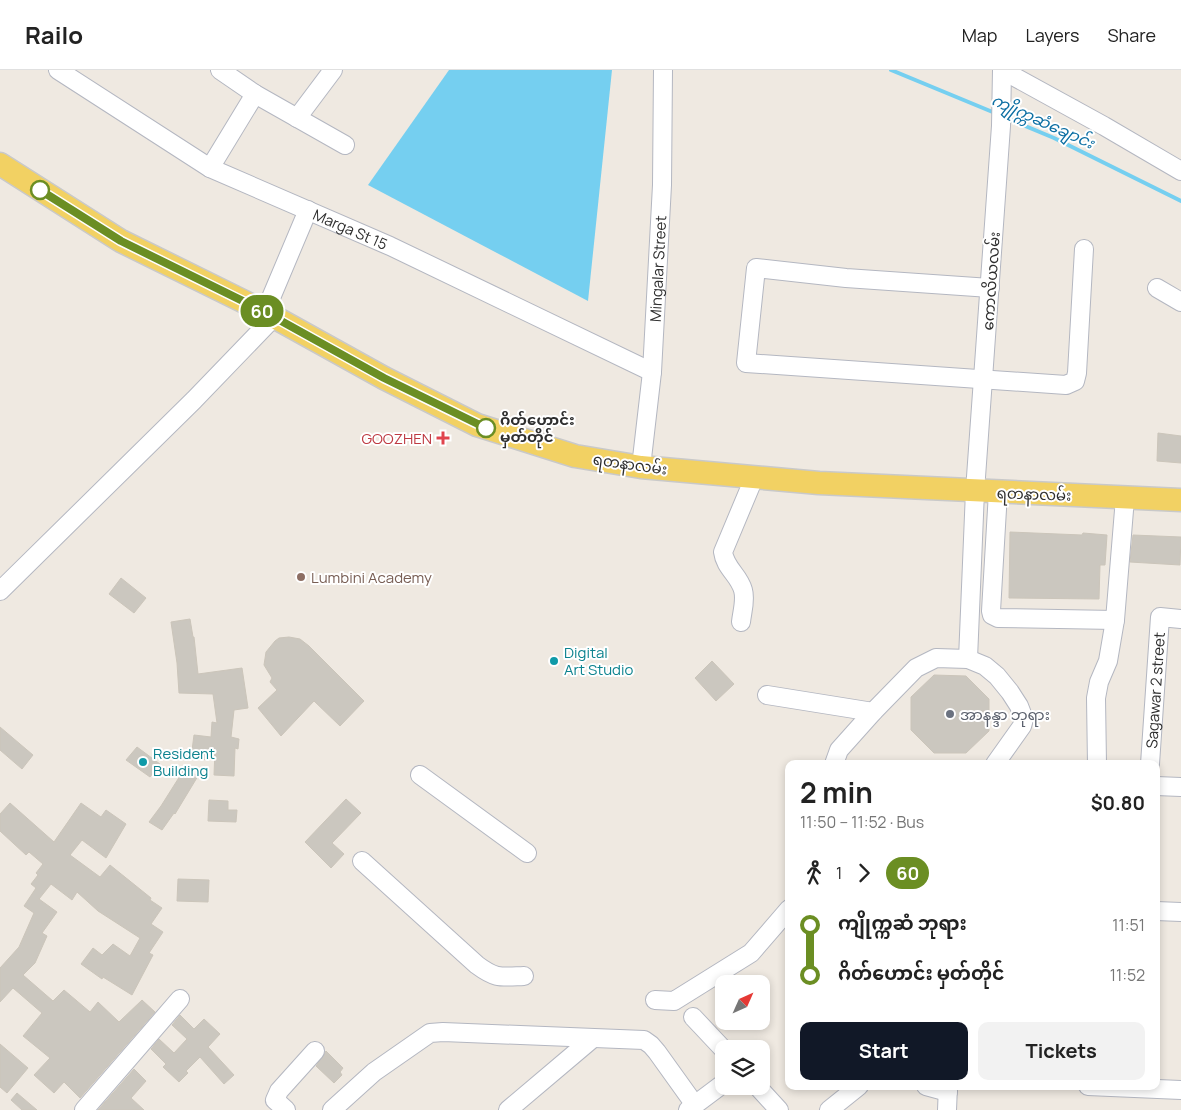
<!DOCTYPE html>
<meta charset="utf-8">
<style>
body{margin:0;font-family:Manrope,"Noto Sans Myanmar",sans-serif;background:#f2f2f2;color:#222;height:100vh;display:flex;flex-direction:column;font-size:19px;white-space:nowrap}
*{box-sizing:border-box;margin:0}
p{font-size:16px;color:#767676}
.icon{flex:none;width:28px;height:28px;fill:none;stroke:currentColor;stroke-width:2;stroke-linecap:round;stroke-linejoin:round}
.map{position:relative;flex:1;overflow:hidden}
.panel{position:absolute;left:785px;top:690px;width:375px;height:330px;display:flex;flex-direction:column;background:#fff;border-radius:10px;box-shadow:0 2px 8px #0003}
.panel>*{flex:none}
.badge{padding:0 10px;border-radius:16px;font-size:18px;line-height:32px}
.needle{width:32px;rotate:45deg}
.buttons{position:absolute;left:715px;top:905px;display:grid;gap:10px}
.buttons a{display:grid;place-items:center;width:55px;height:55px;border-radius:10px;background:#fff;box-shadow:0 2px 8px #0003;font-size:25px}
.map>.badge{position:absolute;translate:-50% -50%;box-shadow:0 0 0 2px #fff}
.legs{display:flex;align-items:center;gap:8px;height:55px;padding:0 15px;font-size:16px}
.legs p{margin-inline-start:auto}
.headline{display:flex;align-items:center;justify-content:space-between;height:85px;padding:0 15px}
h1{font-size:28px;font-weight:700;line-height:38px}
.button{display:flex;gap:10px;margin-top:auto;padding:10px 15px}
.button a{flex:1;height:58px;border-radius:10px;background:#111827;color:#fff;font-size:20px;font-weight:700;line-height:58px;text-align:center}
.button a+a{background:#f2f2f2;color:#222}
ul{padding:0 15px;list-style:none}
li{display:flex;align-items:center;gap:18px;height:50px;font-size:19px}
li i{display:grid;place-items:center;width:8px;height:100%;margin:0 6px;background:currentColor}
li i::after{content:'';width:12px;height:12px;margin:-6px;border:4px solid;border-radius:50%;background:#fff}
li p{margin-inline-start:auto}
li:first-child i{background:linear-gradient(#0000 50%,currentColor 0)}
li:last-child i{background:linear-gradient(currentColor 50%,#0000 0)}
header{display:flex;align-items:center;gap:30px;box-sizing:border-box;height:70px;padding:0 25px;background:#fff;border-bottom:1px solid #e0e0e0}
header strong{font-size:24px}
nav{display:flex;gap:28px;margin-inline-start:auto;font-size:18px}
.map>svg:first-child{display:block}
.water{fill:#75cff0}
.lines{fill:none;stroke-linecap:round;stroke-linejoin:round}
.stream{stroke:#75cff0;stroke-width:4}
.building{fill:#cbc7bf;stroke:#cbc5ba}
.minor-casing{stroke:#b4b7c1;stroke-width:20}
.major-casing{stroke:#c9c9c9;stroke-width:25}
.minor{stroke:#fff;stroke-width:18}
.major{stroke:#f2d163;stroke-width:22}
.line-1-casing{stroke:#fff;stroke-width:11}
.line-1{stroke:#6b8e23;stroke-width:8}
.stop-1-dot{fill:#fff;stroke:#6b8e23;stroke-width:2.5}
.health-dot{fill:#e0444e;stroke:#fff;stroke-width:2}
.education-dot{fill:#8d6e63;stroke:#fff;stroke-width:2}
.culture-dot{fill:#0f9aa8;stroke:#fff;stroke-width:2}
.worship-dot{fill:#6b7280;stroke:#fff;stroke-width:2}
.labels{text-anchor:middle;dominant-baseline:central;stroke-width:4;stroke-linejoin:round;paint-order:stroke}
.street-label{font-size:15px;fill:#2e2e2e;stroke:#fff}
.stop-label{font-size:15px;font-weight:bold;fill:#2e2e2e;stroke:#fff;text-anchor:start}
.health-label{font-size:15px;fill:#be3a42;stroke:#fff;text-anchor:end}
.education-label{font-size:15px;fill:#785e54;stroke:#fff;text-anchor:start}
.culture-label{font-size:15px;fill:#0d838f;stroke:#fff;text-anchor:start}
.worship-label{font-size:15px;fill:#5b616d;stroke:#fff;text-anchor:start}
.water-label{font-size:16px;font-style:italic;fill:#0d6fa3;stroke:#fff}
</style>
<header>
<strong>Railo</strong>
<nav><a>Map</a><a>Layers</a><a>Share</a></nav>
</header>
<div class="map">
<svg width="1181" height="1040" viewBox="0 0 1181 1040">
<rect width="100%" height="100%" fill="#efe9e1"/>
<!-- water -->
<path class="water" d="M449,0h163l-24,231 -220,-116z"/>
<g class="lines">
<!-- stream -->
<path class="stream" d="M891,0l104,43
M1006,48l48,20 127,63"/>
</g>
<!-- building -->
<path class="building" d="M1158,363l23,3v27l-24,-2z
M1010,462l72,3 1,-2 24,2 -2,30h-5l-1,34 -90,-1z
M1133,465l48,2 -1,28 -50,-3z
M121,508l25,20 -12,15 -25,-19z
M190,549l3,18h1l4,37 44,-6 6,40 -14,2 -3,27 8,2 -1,10 -3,-1 -1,28 -20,-1 1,-25 -7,10 -17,-2 3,-23 17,2 1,-15 5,1 -4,-29 -34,-1 -2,-30 -6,-41z
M289,567l11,2 9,7 55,55 -24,25 -26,-25 -33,35 -23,-28 19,-18 -7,-8 2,-4 -8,-13 2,-13 9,-11 4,-3z
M712,591l22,23 -18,17 -21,-23z
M934,605l32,1 23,23v32l-23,22h-32l-23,-23v-33z
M0,657l33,28 -11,14 -22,-19z
M137,677l23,17 -10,13 -24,-17z
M185,698l13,8 -23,38 -1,-1 -12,17 -13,-8 12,-16z
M346,729l15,14 -29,30 12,11 -13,14 -26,-26z
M209,730l19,1v9h9l-1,12 -28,-1z
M10,733l44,39 27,-39 20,14 5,-7 20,14 -20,34 -24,-18 -12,15 30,22 10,-12 41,33 -1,2 12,8 -11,16 12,8 -14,21 4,2 -21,40 -29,-18 -1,2 -21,-15 12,-16 9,7 11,-11 17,12 10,-18 -42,-27 -21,-19 -5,8 -21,-16 -12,15 18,13 -15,21 5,3 -12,27 -12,12 30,26 11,-11 26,22 8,-10 21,20 23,-22 13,12 -75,86 -16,-16 -10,11 -20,-18 16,-17 -27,-22 19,-23 -29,-25 -13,14v-34l19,-21 15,-34 -10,-7 12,-18 -5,-4 7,-9 -2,-2 7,-9 -14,-12 -3,3 -26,-24v-17z
M178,809l31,1 -1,22 -31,-1z
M180,945l14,14 10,-10 16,15 -12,13 26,28 -10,9 -24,-27 -14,14 2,2 -9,9 -16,-15 3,-3 -15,-15 8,-10 15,14 13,-14 -15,-14z
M0,974l28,24 -21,25 -7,-6z
M326,981l17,17 -3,4 2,3 -8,8 -18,-17z
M134,999l12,12 -15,17 13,12h-46z
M17,1023l20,17h-15l-11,-10z"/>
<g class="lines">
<defs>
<g id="minor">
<path id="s1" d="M58,0l152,98 180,78 262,126"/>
<path d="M220,0l35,24 90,51"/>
<path d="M1002,0l102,56 77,45"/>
<path d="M297,48l36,-48"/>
<path d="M210,98l45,-74"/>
<path d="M990,218l-144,-10 -90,-10 -10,95 320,22 9,-4 2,-8 7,-124"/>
<path d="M1157,218l24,14"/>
<path d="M265,242l43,-102"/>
<path id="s2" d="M641,397l11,-95 10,-187 1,-115"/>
<path d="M998,422l-7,119 1,4 6,3 117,2"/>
<path d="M0,521l194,-191 80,-83"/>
<path d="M741,552c1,-10 5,-22 2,-32 -4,-15 -18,-22 -20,-38l31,-74"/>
<path d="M968,589l7,-168 26,-365 1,-56"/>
<path d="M767,625l106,17"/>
<path d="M834,694l5,-14 34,-38 43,-44 20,-10 32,1 17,7 12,10 13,16 9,14 5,13 -2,7 -27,38"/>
<path d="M1097,694l-1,-66 3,-16 9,-21 7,-41 10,-122"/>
<path id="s3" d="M1150,694l10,-147 21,2"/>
<path d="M420,705l107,78"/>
<path d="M1156,716l25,1"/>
<path d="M362,791l115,104c19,14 23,12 47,11"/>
<path d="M1156,841l25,1"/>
<path d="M655,930l19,1 77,-48 38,-44"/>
<path d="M693,947l31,33"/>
<path d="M757,1016l22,24"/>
<path d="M926,1016l22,6"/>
<path d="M1088,1016l93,4"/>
<path d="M84,1040l96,-111"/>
<path d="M286,1040l-11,-10 4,-9 36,-40"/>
<path d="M332,1040l42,-38 56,-39 13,-1 201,8 7,5 6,7 38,53"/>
<path d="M508,1040l84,-71"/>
<path d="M688,1040l36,-27"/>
<path d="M829,1040l30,-24"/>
<path d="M947,1040l1,-24"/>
</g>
<path id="major" d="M0,94l121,77 144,71 119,66 93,47 98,31 66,11 178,16 362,17"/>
</defs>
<!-- minor casing -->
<use href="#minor" class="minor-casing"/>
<!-- major casing -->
<use href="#major" class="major-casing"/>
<!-- minor -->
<use href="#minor" class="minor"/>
<!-- major -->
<use href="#major" class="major"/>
</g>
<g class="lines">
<defs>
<path id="line-1" d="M40,120l81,51 144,71 119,66 102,50"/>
</defs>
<!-- line-1 casing -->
<use href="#line-1" class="line-1-casing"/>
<!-- line-1 -->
<use href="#line-1" class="line-1"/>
</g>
<!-- markers -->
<g class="stop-1-dot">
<circle cx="40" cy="120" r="9"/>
<circle cx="486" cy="358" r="9"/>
</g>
<path class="health-dot" d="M440.5 360.5h5v5h5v5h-5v5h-5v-5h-5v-5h5z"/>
<circle class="education-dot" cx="301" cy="507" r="5"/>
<g class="culture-dot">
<circle cx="554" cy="591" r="5"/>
<circle cx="143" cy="692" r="5"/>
</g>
<circle class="worship-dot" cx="950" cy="644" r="5"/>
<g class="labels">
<!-- street labels -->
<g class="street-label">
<text stroke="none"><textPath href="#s1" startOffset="334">Marga St 15</textPath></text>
<text stroke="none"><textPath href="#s2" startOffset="199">Mingalar Street</textPath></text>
<text transform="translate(991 211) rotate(-86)">ကောလိယလမ်း</text>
<text transform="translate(630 394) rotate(8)">ရတနာလမ်း</text>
<text transform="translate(1034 424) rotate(2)">ရတနာလမ်း</text>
<text stroke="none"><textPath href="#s3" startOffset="74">Sagawar 2 street</textPath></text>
</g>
<!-- stop labels -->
<g class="stop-label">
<text x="500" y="349">ဂိတ်ဟောင်း<tspan x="500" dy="17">မှတ်တိုင်</tspan></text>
</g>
<!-- health labels -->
<g class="health-label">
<text x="432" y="368">GOOZHEN</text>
</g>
<!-- education labels -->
<g class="education-label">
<text x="311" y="507">Lumbini Academy</text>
</g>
<!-- culture labels -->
<g class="culture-label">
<text x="564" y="582">Digital<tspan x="564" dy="17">Art Studio</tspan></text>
<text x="153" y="683">Resident<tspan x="153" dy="17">Building</tspan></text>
</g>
<!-- worship labels -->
<g class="worship-label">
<text x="960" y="644">အာနန္ဒာ ဘုရား</text>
</g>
<!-- water labels -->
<g class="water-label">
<text transform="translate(1043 51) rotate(24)">ကျိုက္ကဆံချောင်း</text>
</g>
</g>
</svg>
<div class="buttons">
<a><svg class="needle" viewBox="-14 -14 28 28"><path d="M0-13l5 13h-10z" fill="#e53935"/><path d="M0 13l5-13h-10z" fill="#767676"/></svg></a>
<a><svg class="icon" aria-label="layers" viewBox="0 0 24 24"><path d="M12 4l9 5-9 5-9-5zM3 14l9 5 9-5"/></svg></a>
</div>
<b class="badge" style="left:262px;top:241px;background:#6b8e23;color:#fff">60</b>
<section class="panel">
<div class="headline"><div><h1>2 min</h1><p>11:50 – 11:52 · Bus</p></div><b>$0.80</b></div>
<div class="legs"><svg class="icon" aria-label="walk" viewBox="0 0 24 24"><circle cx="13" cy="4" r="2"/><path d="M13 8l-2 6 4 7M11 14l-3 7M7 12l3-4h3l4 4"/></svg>1<svg class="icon" aria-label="forward" viewBox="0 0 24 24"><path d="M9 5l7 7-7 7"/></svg><b class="badge" style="background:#6b8e23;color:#fff">60</b></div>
<ul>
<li><i style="color:#6b8e23"></i><b>ကျိုက္ကဆံ ဘုရား</b><p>11:51</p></li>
<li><i style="color:#6b8e23"></i><b>ဂိတ်ဟောင်း မှတ်တိုင်</b><p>11:52</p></li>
</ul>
<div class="button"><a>Start</a><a>Tickets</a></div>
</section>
</div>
